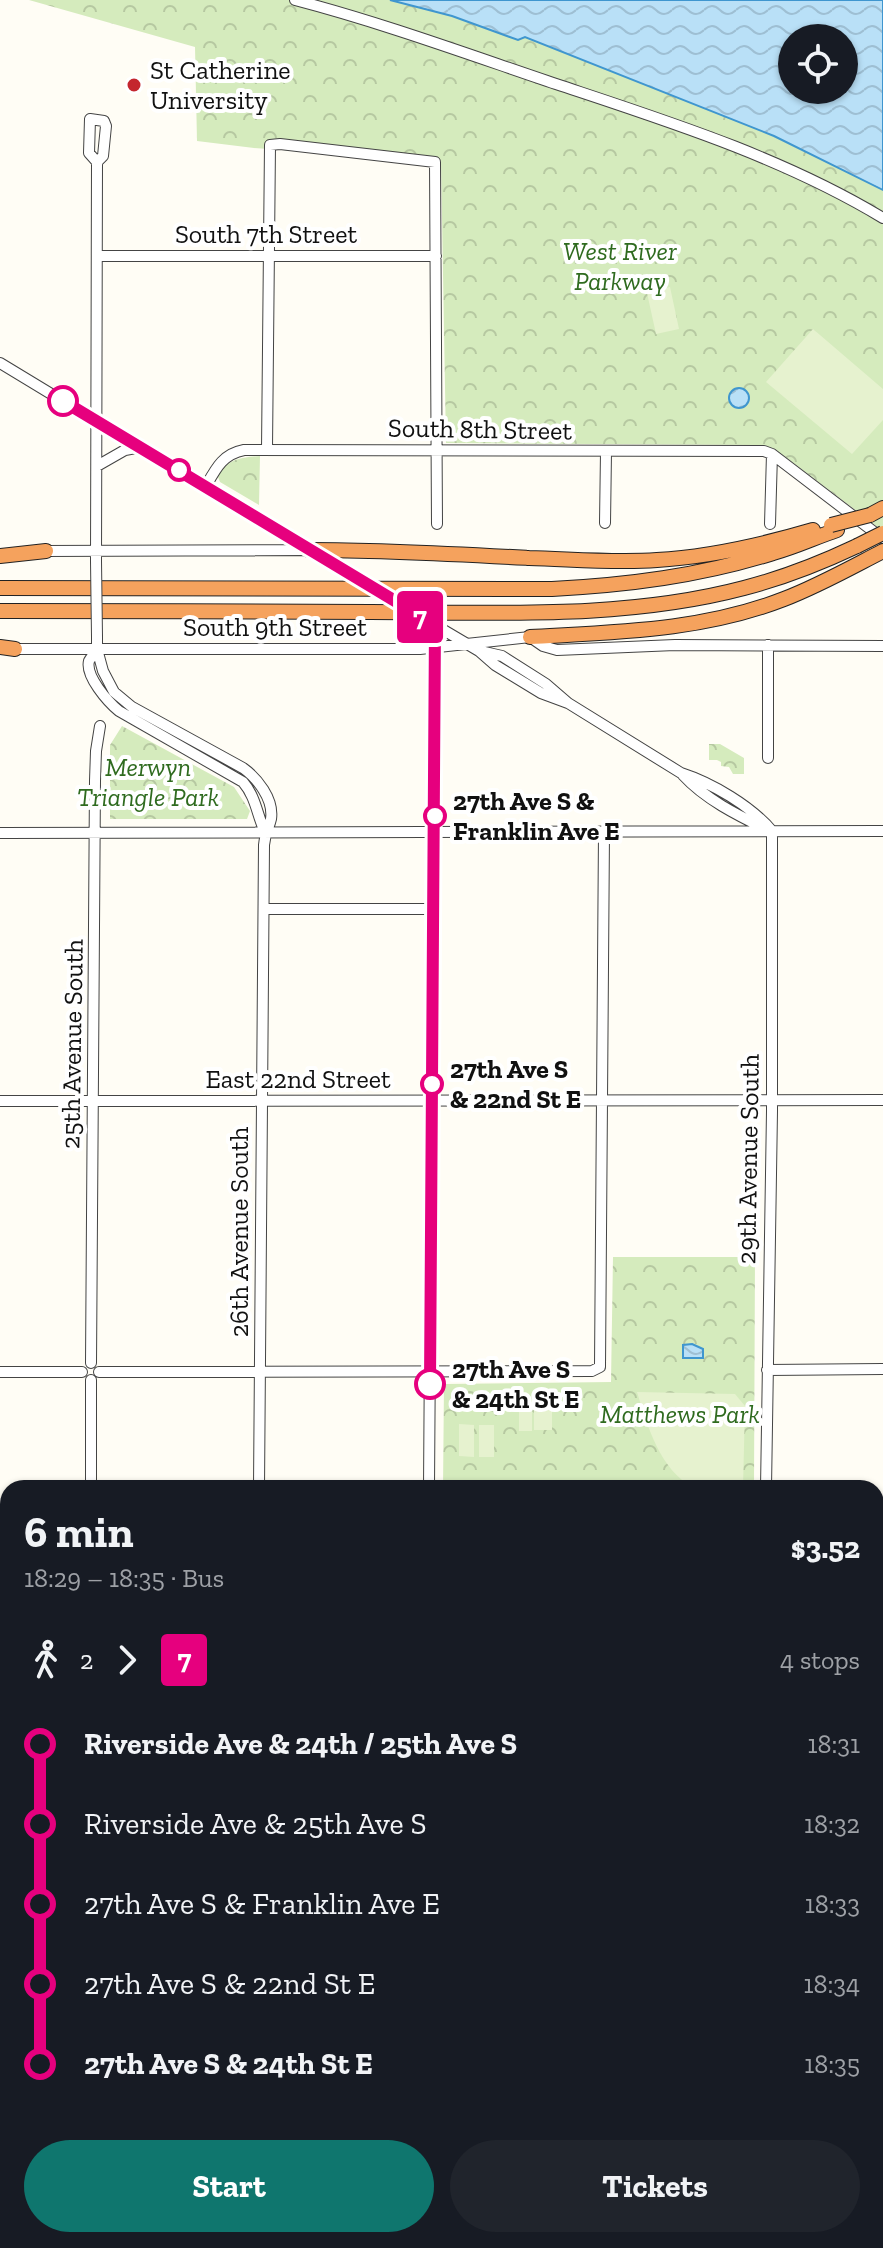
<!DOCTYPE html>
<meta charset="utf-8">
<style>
body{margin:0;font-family:"Zilla Slab",serif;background:#20242c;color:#f1f3f6;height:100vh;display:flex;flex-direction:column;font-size:30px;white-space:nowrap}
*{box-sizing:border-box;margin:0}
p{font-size:26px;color:#9ea1a6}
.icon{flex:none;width:44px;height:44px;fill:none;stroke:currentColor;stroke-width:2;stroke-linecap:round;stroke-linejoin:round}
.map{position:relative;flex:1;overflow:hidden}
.panel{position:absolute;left:0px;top:1480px;width:884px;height:768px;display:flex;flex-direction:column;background:#171b24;border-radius:24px 24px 0 0;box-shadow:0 2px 6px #0004}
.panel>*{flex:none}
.badge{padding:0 16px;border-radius:6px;font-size:28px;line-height:52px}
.buttons{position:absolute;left:778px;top:24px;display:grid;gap:16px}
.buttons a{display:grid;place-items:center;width:80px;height:80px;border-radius:50%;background:#171b24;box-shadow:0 2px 6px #0004;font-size:40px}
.map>.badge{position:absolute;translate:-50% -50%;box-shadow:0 0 0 4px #fff}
.legs{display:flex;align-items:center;gap:12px;height:88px;padding:0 24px;font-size:26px}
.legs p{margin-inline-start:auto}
.summary{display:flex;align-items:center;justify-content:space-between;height:136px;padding:0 24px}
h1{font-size:44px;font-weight:700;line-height:60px}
.primary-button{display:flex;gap:16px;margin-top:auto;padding:16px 24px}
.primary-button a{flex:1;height:92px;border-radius:48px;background:#0f766e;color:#fff;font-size:32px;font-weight:700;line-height:92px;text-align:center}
.primary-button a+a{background:#20242c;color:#f1f3f6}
ul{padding:0 24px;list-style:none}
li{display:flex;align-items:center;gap:28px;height:80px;font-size:30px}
li i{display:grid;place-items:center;width:12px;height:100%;margin:0 10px;background:currentColor}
li i::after{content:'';width:20px;height:20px;margin:-10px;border:6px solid;border-radius:50%;background:#171b24}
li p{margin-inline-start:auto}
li:first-child i{background:linear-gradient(#0000 50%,currentColor 0)}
li:last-child i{background:linear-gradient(currentColor 50%,#0000 0)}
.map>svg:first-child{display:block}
.park{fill:url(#park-crowns)}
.pitch{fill:#e6f2cf}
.water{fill:url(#water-waves);stroke:#3f96cf;stroke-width:2;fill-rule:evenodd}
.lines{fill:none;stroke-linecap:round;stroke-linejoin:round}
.minor-casing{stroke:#444;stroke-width:12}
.highway-casing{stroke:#222;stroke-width:16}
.minor{stroke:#fff;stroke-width:10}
.highway{stroke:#f5a25d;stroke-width:14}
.rail-casing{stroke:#c4262e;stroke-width:6}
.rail{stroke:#fff;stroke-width:3;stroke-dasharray:9;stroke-linecap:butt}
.minor-bridge-casing{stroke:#444;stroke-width:12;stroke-linecap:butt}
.highway-bridge-casing{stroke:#222;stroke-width:16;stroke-linecap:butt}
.minor-bridge{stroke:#fff;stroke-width:10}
.highway-bridge{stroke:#f5a25d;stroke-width:14}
.line-1-casing{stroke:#fff;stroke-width:18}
.line-1{stroke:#e6007e;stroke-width:12}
.poi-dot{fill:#c4262e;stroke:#fff;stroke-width:3}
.stop-1-dot{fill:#fff;stroke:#e6007e;stroke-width:4}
.labels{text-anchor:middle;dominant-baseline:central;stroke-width:8;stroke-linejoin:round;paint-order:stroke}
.poi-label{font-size:26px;fill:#111;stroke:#fff;text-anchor:start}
.street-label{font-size:26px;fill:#111;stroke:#fff}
.park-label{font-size:26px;font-style:italic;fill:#2f6b1f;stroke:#fff}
.stop-label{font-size:26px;font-weight:bold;fill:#111;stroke:#fff;text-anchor:start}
</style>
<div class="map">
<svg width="883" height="2248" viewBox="0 0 883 2248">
<defs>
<pattern id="park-crowns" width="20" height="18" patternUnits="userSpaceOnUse" patternTransform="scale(2)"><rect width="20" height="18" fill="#d5ebbd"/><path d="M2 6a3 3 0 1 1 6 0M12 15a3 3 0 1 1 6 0" fill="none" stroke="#b6c8a1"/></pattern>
<pattern id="water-waves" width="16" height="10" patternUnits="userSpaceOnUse" patternTransform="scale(2)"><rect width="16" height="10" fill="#b9e0f7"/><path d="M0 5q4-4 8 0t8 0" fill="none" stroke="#9ebfd3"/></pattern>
</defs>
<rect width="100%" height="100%" fill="#fffdf5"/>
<!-- park -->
<path class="park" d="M29,0h361l62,16 66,24 6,-3 250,99 103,50 6,4v341l-99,-75 -26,-11 -312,-2 -5,-282 -187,-13 -57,-7 -2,-94z
M260,456l-1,49 -39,-23 -2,-5c8,-18 24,-20 42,-21z
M122,726l112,61 16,24 -3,8h-137v-74z
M709,744h11l24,14v16h-11l-4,-7 -8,-1v-4l-4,-2h-8z
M613,1257h142l-1,231h-311l1,-104 167,-2z"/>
<!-- pitch -->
<path class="pitch" d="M670,287l9,42 -23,5 -9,-41z
M813,329l70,60v31l-31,34 -86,-72z
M637,1392l98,2 10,12 -2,82c-12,0 -40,3 -50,-1 -33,-17 -46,-62 -56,-95z
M519,1399h13v32h-13z
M534,1399l18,1v30h-18z
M459,1424l15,1v32l-15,-1z
M479,1425h15v32h-15z"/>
<!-- water -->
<path class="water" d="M390,0h493v190l-109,-54 -249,-99 -7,3 -66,-24zM792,38h52v52h-52z
M729 398a10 10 0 1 1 20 0a10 10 0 1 1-20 0Z
M692,1344l11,5v9h-20v-13z"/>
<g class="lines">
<defs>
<path id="minor" d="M295,0c88,23 175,55 261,84 111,37 226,73 327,134
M97,256h339
M0,363l312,189
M267,449l3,-304 10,-1 155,18 2,362
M97,466l28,-16 16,-3
M206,486c10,-18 17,-32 38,-36l520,1 8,3 110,84
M605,523l1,-71
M770,524l2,-70
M43,551l264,-1
M96,561l1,-399 6,-6 3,-30 -2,-5 -14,-2 -1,34 8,9
M97,637v12l6,22 11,21 18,15 111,61c14,10 31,31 28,51 -2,9 -6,14 -7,26l-5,643
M768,645v113
M10,649h410l110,-12 13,9 14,4 118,-5 208,1
M97,649c-1,2 -7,10 -8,12 -4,15 19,41 30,50l124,71c13,15 14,33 22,50
M480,651l22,5 44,28 22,19 113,70c31,10 70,33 91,58
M683,775c22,24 54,40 83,54
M0,833l883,-2
M264,909h168
M0,1101l883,-1
M91,1363l4,-582 1,-30 4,-25
M767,1370l116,-1
M0,1372h82
M99,1372l493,-1 8,-4 4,-535
M91,1380v108
M429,1488l6,-863 44,26 16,14 46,28 27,10
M766,1488l6,-377v-280
M0,1514h8
M876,1640h7
M0,1644h8
M876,1911h7
M0,1914h8
M876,2182h7
M253,2248v-8
M421,2248l1,-8"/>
<path id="highway" d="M870,515l13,-7
M309,550c73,0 146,4 220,8 42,1 85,5 128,2 53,-3 105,-15 156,-30
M0,556l46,-5
M0,588l552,1c75,-4 148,-13 221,-36 22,-6 43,-16 64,-23
M0,611c123,0 247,0 370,1 124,0 253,8 374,-24 39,-10 77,-25 113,-42
M530,637c86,-5 172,-6 254,-38 34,-13 66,-31 99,-48
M0,647l15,2"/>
</defs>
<!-- minor casing -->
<use href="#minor" class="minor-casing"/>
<!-- highway casing -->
<use href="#highway" class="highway-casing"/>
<!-- minor -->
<use href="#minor" class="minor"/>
<!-- highway -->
<use href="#highway" class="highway"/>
<defs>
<path id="rail" d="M876,2216h7
M136,2248l9,-8"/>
</defs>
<!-- rail casing -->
<use href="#rail" class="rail-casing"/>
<!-- rail -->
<use href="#rail" class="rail"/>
<defs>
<path id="minor-bridge" d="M324,560l111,65
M96,561l1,76"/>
<path id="highway-bridge" d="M831,525l39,-10
M857,546l26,-13"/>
</defs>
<!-- minor-bridge casing -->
<use href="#minor-bridge" class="minor-bridge-casing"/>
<!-- highway-bridge casing -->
<use href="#highway-bridge" class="highway-bridge-casing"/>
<!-- minor-bridge -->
<use href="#minor-bridge" class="minor-bridge"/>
<!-- highway-bridge -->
<use href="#highway-bridge" class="highway-bridge"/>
</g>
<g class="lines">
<defs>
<path id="line-1" d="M63,401l372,224 -5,759"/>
</defs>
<!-- line-1 casing -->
<use href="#line-1" class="line-1-casing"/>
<!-- line-1 -->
<use href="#line-1" class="line-1"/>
</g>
<!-- markers -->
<circle class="poi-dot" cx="134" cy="85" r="8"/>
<g class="stop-1-dot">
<circle cx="63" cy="401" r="14"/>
<circle cx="179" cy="470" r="10"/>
<circle cx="435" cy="816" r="10"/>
<circle cx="432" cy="1084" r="10"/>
<circle cx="430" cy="1384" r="14"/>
</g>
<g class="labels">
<!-- poi labels -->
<g class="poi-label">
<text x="150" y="70">St Catherine<tspan x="150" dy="30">University</tspan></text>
</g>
<!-- street labels -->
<g class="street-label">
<text x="266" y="234">South 7th Street</text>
<text transform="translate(480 429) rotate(1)">South 8th Street</text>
<text x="275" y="627">South 9th Street</text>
<text transform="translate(72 1044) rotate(-89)">25th Avenue South</text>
<text x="298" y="1079">East 22nd Street</text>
<text transform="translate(748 1159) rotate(-89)">29th Avenue South</text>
<text transform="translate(239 1232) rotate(-90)">26th Avenue South</text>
</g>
<!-- park labels -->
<g class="park-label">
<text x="620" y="251">West River<tspan x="620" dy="30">Parkway</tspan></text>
<text x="148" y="767">Merwyn<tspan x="148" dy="30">Triangle Park</tspan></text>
<text x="680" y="1414">Matthews Park</text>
</g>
<!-- stop labels -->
<g class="stop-label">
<text x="453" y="801">27th Ave S &amp;<tspan x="453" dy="30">Franklin Ave E</tspan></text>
<text x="450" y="1069">27th Ave S<tspan x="450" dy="30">&amp; 22nd St E</tspan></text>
<text x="452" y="1369">27th Ave S<tspan x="452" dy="30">&amp; 24th St E</tspan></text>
</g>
</g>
</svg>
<div class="buttons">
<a><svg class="icon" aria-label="locate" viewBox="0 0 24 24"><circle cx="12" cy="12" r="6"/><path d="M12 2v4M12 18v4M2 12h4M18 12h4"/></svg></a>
</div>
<b class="badge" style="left:420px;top:617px;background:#e6007e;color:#fff">7</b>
<section class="panel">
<div class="summary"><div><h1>6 min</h1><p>18:29 – 18:35 · Bus</p></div><b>$3.52</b></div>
<div class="legs"><svg class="icon" aria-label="walk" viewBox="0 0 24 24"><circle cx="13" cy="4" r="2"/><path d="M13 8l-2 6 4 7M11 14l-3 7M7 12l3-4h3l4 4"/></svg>2<svg class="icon" aria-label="forward" viewBox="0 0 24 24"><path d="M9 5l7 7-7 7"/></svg><b class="badge" style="background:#e6007e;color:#fff">7</b><p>4 stops</p></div>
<ul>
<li><i style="color:#e6007e"></i><b>Riverside Ave &amp; 24th / 25th Ave S</b><p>18:31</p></li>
<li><i style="color:#e6007e"></i><span>Riverside Ave &amp; 25th Ave S</span><p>18:32</p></li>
<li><i style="color:#e6007e"></i><span>27th Ave S &amp; Franklin Ave E</span><p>18:33</p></li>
<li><i style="color:#e6007e"></i><span>27th Ave S &amp; 22nd St E</span><p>18:34</p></li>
<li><i style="color:#e6007e"></i><b>27th Ave S &amp; 24th St E</b><p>18:35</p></li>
</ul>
<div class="primary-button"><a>Start</a><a>Tickets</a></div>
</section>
</div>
